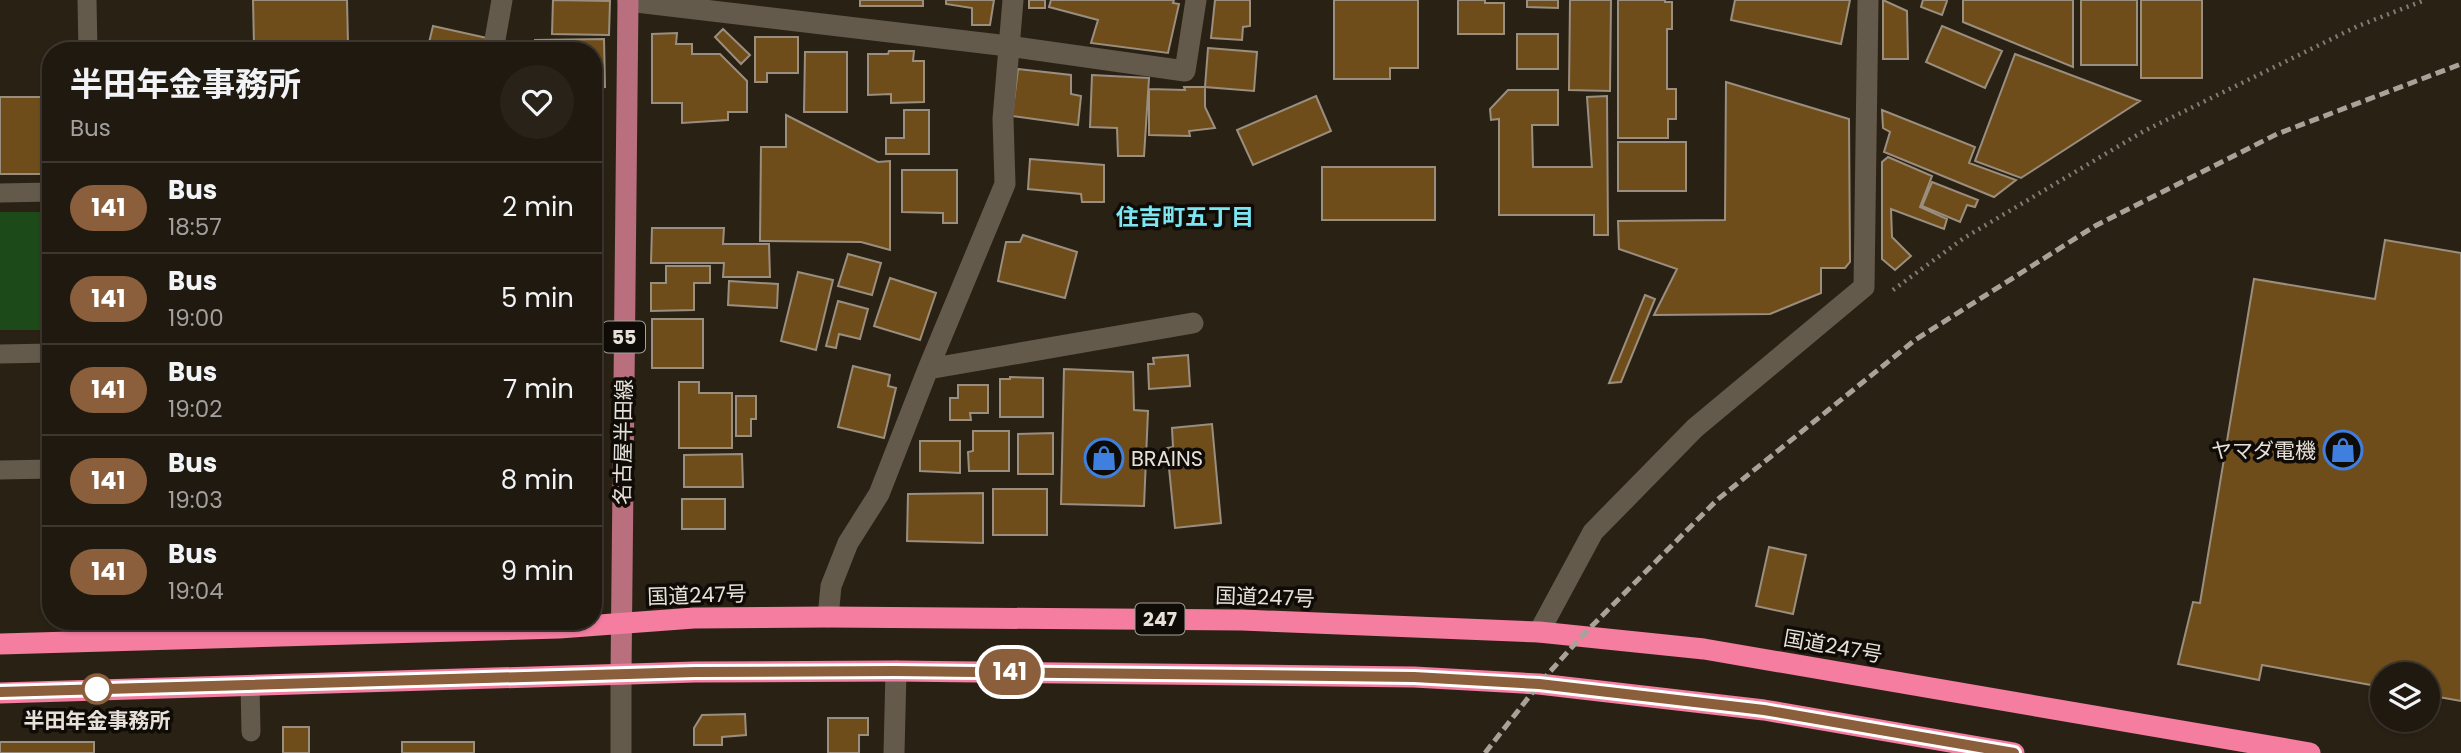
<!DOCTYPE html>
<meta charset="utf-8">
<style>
body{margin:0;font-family:Poppins,"Noto Sans JP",sans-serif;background:#282219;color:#f1f3f6;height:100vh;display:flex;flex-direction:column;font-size:26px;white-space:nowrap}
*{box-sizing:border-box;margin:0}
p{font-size:23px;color:#a2a09f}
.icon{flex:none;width:38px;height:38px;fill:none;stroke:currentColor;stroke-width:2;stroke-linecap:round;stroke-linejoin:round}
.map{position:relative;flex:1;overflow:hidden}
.side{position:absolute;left:42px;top:42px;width:560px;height:588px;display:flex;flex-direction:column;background:#201910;border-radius:28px;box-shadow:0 2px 5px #0004,0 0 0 2px #3d3830}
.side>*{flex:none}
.badge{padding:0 14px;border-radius:23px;font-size:24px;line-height:46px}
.tools{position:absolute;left:2370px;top:662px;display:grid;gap:14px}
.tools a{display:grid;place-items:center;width:70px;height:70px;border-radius:50%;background:#201910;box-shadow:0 2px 5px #0004,0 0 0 2px #3d3830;font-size:35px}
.map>.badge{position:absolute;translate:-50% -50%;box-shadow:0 0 0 4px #fff}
.round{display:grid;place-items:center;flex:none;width:74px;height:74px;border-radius:37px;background:#282219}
.head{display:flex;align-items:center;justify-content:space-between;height:119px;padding:0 28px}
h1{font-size:33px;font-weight:700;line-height:52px}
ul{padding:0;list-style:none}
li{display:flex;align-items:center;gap:21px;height:91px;padding:0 28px;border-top:2px solid #3d3830}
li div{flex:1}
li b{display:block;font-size:26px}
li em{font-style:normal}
li .badge{min-width:77px;font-weight:700;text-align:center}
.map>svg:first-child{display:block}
.green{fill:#1d4a19}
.building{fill:#6f4d1b;stroke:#9a8e7f;stroke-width:2}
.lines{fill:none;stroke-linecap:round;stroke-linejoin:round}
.path{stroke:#837b71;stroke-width:4.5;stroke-dasharray:2 5;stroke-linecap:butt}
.lane{stroke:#645a4c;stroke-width:19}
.street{stroke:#645a4c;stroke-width:21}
.secondary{stroke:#645a4c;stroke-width:21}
.primary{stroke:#ba6f7e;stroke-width:21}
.highway{stroke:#f47da0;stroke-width:21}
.rail{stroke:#a9a299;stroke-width:5;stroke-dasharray:10 5;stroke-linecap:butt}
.line-casing{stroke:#fff;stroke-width:16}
.line{stroke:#8b5e3c;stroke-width:10}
.stop-dot{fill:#fff;stroke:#8b5e3c;stroke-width:3.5}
.labels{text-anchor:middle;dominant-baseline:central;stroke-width:7;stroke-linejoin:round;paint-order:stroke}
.shield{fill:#0f0b06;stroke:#a6a19a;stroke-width:2}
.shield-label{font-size:19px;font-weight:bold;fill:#e7e1d9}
.street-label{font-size:21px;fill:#e7e1d9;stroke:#0f0b06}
.poi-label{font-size:21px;fill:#e7e1d9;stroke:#0f0b06;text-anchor:end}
.stop-label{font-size:21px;font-weight:bold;fill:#e7e1d9;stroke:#0f0b06}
.neighbourhood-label{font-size:23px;font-weight:bold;fill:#7ce7f3;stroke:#0f0b06}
</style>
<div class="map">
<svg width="2461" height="753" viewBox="0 0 2461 753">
<rect width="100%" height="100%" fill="#2a2115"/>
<!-- green -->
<path class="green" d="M0,212h51v118h-51z"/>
<!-- building -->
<path class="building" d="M253,0h94l1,44 -94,2z
M553,0l57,1 -1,34 -57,-1z
M860,0h63v6h-63z
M946,0h48l-4,25h-18v-17l-26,-4z
M1029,0h16v8h-16z
M1051,0h123l-1,3 6,1 -11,49 -77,-10 7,-23 -49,-13z
M1215,0h35v26l-7,1 -1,13 -31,-2z
M1334,0h84v68h-28v11h-56z
M1458,0h27v3h19v31h-46z
M1527,0h31v8l-31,-1z
M1570,0h41l-1,91 -41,-1z
M1618,0h47v2h7v27h-5v60h9v30h-8v19h-50z
M1735,0h115l-9,44 -110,-24z
M1883,0l24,11 1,48h-25z
M1923,0h23l1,1 -5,14 -21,-8z
M1963,0h110v67l-110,-45z
M2081,0h56v65h-56z
M2141,0h61v78h-61z
M433,26l54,12 -3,13h-57z
M1942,26l60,25 -17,37 -59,-26z
M723,29l27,26 -9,9 -26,-27z
M677,33l-1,11h16v10h28l27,27v31h-19v8l-46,3v-20h-30v-69z
M1517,34h41v35h-41z
M755,37h43v36h-31v9h-12z
M604,39l1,48 -12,1v-37h-58v-11z
M1208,48l49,4 -3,39 -49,-4z
M889,51h25l-1,10h11v41l-33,1v-9l-23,1v-41h20z
M805,52h42v60h-43z
M2015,54l125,47 -119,77 -46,-17z
M1018,69l53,6v19l10,2 -3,29 -66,-9z
M1092,75l57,3 -5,78h-26l-1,-28 -27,-1z
M1726,82l123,37 1,143 -5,6h-24v25l-51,21 -116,1 23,-46 -58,-20 -1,-28 107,-1z
M1184,87h21v20l10,21 -26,3 1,5 -41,-1v-46l36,1z
M1508,90h50v35h-26l1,42h59l-5,-70 20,-1 1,139h-14v-20h-95v-96l-8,1 -1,-11z
M1316,96l15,35 -78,34 -16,-35z
M0,97h51v77h-51z
M904,110h25v44h-43v-16h18z
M1882,110l93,37 -6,16 47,17 -22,17 -110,-45 6,-20 -7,-4z
M786,115l92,47 12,-1v89l-29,-8 -101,-1 1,-94h25z
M1618,142h68v49h-68z
M1888,157l44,19 -12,31 27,12 -3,10 -53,-20 1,28 19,19 -16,14 -13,-11v-97z
M1030,159l74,6v37h-22l-1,-8 -53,-5z
M1322,167h113v53h-113z
M902,170h55v53h-14v-10l-41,-1z
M1932,182l46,18 -3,7 -8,-2 -7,17 -38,-16z
M652,228h72l-1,16h46l1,33h-47l1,-14h-73z
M1023,235l54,17 -12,46 -67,-17 8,-39h14z
M2385,240l76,13v448l-34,-6v-21h-45v13l-120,-22 -3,15 -81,-16 15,-62 7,1 54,-324 121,20z
M848,254l33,9 -9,32 -34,-9z
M666,266h44v17h-16v27l-43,1v-28h15z
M798,272l35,8 -17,70 -35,-9z
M890,278l46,15 -16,47 -46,-14z
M729,281l49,3 -1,24 -49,-3z
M1645,295l10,4 -34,83 -12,1z
M838,301l30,8 -8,30 -21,-5 -3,14 -10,-2z
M652,319h51v49h-51z
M593,355h3v47h-3z
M1188,355l2,31 -41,3 -1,-25h6l-1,-6z
M853,366l37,9 -2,11 8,2 -12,50 -46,-11z
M1064,369l69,3 1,38 14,1 -4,95 -83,-2z
M1010,377l33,1v39h-43v-38h10z
M679,382h20v11h33v55h-53z
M958,385h30v28h-18l1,7h-21v-22h8z
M736,396h20v23h-5v17h-15z
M1212,424l9,99 -46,5 -8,-80 6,-1 -1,-19z
M973,431h36v40h-40l-1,-19 5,-1z
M1053,433v41h-35v-40z
M920,441h40v32l-40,-2z
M742,454l1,33h-59v-32z
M993,489h54v46h-54z
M593,491h6v33h-6z
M983,493v50l-76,-2 1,-47z
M682,499h43v30h-43z
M1769,547l37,8 -13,59 -37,-8z
M745,714l1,21 -24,2v8h-28v-17l8,-13z
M828,718h40v17h-9v18h-31z
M283,727h26v26h-26z
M0,742h94v11h-94z
M402,742h72v11h-72z"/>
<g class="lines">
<!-- path -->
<path class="path" d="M1893,290l71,-52 180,-107 214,-105 67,-26"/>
<!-- lane -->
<path class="lane" d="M87,0l1,51
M0,193l51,-1
M0,354l51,-1
M0,470l51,-1
M250,685l1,47"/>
<!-- street -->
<path class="street" d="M628,1l380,45 177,25 11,-71
M493,51l9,-51
M928,369l265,-46
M828,617l3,-31 17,-43 31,-49 49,-125 77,-185 -2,-65 10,-119
M1539,632l54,-100 102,-104 169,-141 4,-287
M894,753l2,-82"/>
<!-- secondary -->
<path class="secondary" d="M621,753v-79"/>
<!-- primary -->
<path class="primary" d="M621,674l7,-674"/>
<!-- highway -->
<path class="highway" d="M0,644l559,-16 135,-10 134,-1 414,3 297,12 165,17 606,104
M0,693l695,-21 201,-1 518,6 125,7 225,26 250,43"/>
<!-- rail -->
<path class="rail" d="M1485,753l54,-69 42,-47 136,-137 198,-160 180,-114 182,-92 184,-70"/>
</g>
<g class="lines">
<defs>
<path id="line" d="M0,692l695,-20 200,-1 519,6 125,7 225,26 250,43"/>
</defs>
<!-- line casing -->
<use href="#line" class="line-casing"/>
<!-- line -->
<use href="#line" class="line"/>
</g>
<!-- icons -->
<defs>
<symbol id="shop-ring" viewBox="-11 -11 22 22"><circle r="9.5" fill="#0f0b06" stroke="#3f7fe0" stroke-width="1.5"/><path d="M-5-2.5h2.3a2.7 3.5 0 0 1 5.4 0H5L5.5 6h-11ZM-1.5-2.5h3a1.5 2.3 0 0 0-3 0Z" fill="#3f7fe0"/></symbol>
</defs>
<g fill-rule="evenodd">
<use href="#shop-ring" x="2321" y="428" width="44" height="44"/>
<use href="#shop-ring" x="1082" y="436" width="44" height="44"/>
</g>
<!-- markers -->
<circle class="stop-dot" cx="97" cy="689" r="14"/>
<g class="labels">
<!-- shield labels -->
<g class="shield">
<rect x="603" y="321.5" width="42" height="31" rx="5"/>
<rect x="1135.5" y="603.5" width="49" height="31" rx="5"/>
</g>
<g class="shield-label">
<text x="624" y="337">55</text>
<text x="1160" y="619">247</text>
</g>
<!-- street labels -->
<g class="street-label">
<text transform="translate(623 442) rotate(-89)">名古屋半田線</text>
<text transform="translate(697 595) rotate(-2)">国道247号</text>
<text transform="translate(1265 597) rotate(2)">国道247号</text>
<text transform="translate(1833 646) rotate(10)">国道247号</text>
</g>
<!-- poi labels -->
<g class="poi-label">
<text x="2316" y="450">ヤマダ電機</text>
<text x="1131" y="458" text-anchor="start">BRAINS</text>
</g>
<!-- stop labels -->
<g class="stop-label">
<text x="97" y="720">半田年金事務所</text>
</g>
<!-- neighbourhood labels -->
<g class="neighbourhood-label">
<text x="1185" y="217">住吉町五丁目</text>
</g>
</g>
</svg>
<div class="tools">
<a><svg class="icon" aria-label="layers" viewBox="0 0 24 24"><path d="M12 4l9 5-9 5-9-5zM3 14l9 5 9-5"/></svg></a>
</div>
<b class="badge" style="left:1010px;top:672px;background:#8b5e3c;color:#fff">141</b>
<section class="side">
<div class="head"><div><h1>半田年金事務所</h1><p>Bus</p></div><a class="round"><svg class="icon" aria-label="heart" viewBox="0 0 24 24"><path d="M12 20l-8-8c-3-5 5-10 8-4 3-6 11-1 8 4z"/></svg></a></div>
<ul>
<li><span class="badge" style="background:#8b5e3c;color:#fff">141</span><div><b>Bus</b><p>18:57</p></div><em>2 min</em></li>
<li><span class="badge" style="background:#8b5e3c;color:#fff">141</span><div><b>Bus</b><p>19:00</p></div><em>5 min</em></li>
<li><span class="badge" style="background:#8b5e3c;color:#fff">141</span><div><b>Bus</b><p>19:02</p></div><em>7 min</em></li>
<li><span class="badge" style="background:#8b5e3c;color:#fff">141</span><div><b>Bus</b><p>19:03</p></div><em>8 min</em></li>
<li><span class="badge" style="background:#8b5e3c;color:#fff">141</span><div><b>Bus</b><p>19:04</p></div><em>9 min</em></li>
</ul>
</section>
</div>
